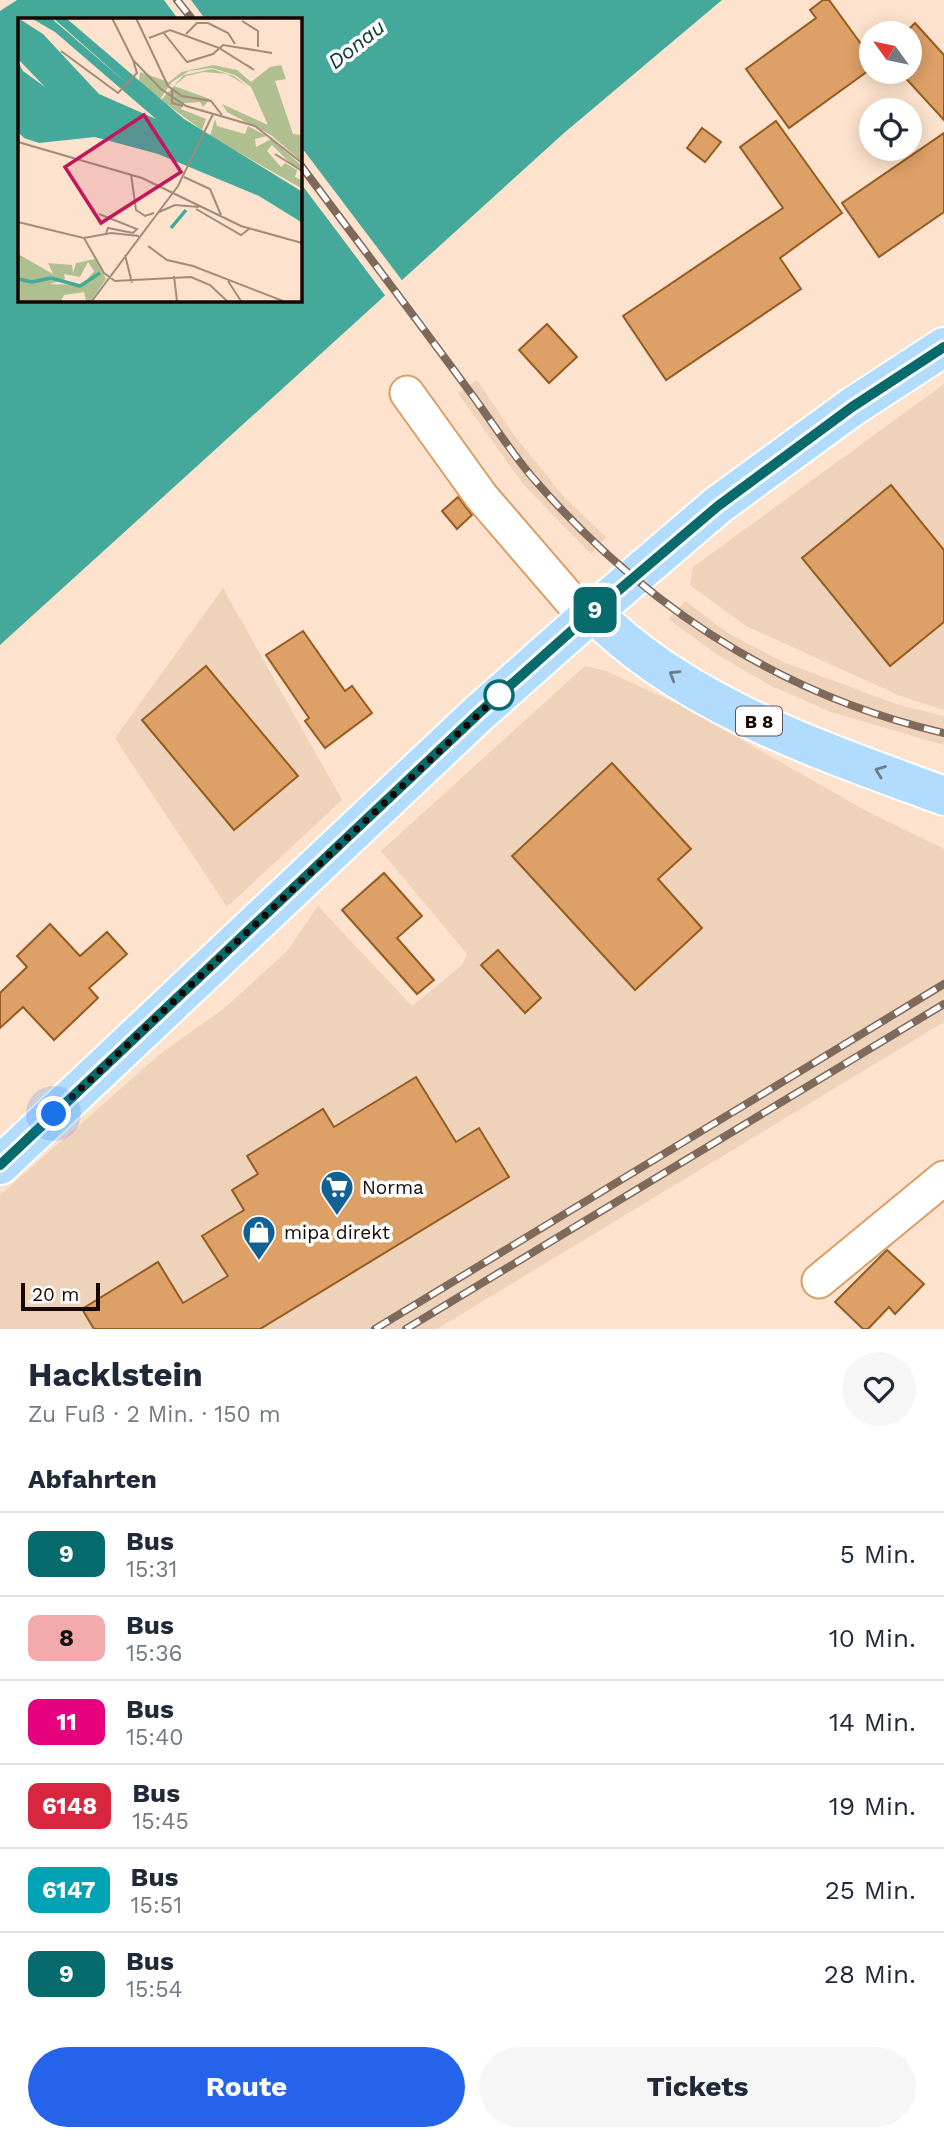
<!DOCTYPE html>
<html lang="de">
<meta charset="utf-8">
<style>
body{margin:0;font-family:"Work Sans",sans-serif;background:#f6f6f7;color:#1f2937;height:100vh;display:flex;flex-direction:column;font-size:26px;white-space:nowrap}
*{box-sizing:border-box;margin:0}
p{font-size:23px;color:#747a83}
.icon{flex:none;width:38px;height:38px;fill:none;stroke:currentColor;stroke-width:2;stroke-linecap:round;stroke-linejoin:round}
.map{position:relative;height:1329px;overflow:hidden}
.side{display:flex;flex-direction:column;background:#fff;flex:1}
.side>*{flex:none}
.badge{padding:0 14px;border-radius:10px;font-size:24px;line-height:46px}
.needle{width:46px;rotate:303deg}
.controls{position:absolute;left:859px;top:21px;display:grid;gap:14px}
.controls a{display:grid;place-items:center;width:63px;height:63px;border-radius:50%;background:#fff;box-shadow:0 4px 18px #0003;font-size:35px}
.scale{position:absolute;left:21px;bottom:18px;width:79px;box-sizing:border-box;padding-left:7px;border:4px solid #1a0600;border-top:0;font-size:19px;line-height:24px;white-space:nowrap;color:#1a0600;-webkit-text-stroke:5px #fff;paint-order:stroke}
.you{position:absolute;width:35px;height:35px;margin:-18px;border:5px solid #fff;border-radius:50%;background:#1a73e8;box-shadow:0 0 0 10px #1a73e833}
.map>.badge{position:absolute;translate:-50% -50%;box-shadow:0 0 0 4px #fff}
h2{padding:0 28px;font-size:26px;line-height:63px}
.round{display:grid;place-items:center;flex:none;width:74px;height:74px;border-radius:37px;background:#f6f6f7}
.head{display:flex;align-items:center;justify-content:space-between;height:119px;padding:0 28px}
h1{font-size:33px;font-weight:700;line-height:52px}
.primary-button{display:flex;gap:14px;margin-top:auto;padding:14px 28px}
.primary-button a{flex:1;height:80px;border-radius:42px;background:#2563eb;color:#fff;font-size:28px;font-weight:700;line-height:80px;text-align:center}
.primary-button a+a{background:#f6f6f7;color:#1f2937}
ul{padding:0;list-style:none}
li{display:flex;align-items:center;gap:21px;height:84px;padding:0 28px;border-top:2px solid #e0e1e3}
li div{flex:1}
li b{display:block;font-size:26px}
li em{font-style:normal}
li .badge{min-width:77px;font-weight:700;text-align:center}
.map>svg:first-child{display:block}
.built{fill:#eed2ba}
.water{fill:#44a89b;fill-rule:evenodd}
.pier{fill:#fde3cd}
.building{fill:#dda067;stroke:#945c20;stroke-width:2}
.lines{fill:none;stroke-linecap:round;stroke-linejoin:round}
.minor-casing{stroke:#db9e64;stroke-width:37}
.major-casing{stroke:#fff;stroke-width:42}
.minor{stroke:#fff;stroke-width:33}
.major{stroke:#b2dcfd;stroke-width:38}
.rail-casing{stroke:#7f695b;stroke-width:8}
.rail{stroke:#fff;stroke-width:5;stroke-dasharray:16;stroke-linecap:butt}
.oneway{stroke:#6e7c8b}
.line-casing{stroke:#fff;stroke-width:16}
.line{stroke:#076a6c;stroke-width:10}
.walk{stroke:#1a0600;stroke-width:7;stroke-dasharray:0 12.6}
.stop-dot{fill:#fff;stroke:#076a6c;stroke-width:3.5}
.labels{text-anchor:middle;dominant-baseline:central;stroke-width:7;stroke-linejoin:round;paint-order:stroke}
.shield{fill:#fff;stroke:#5f514c;stroke-width:2}
.shield-label{font-size:18px;font-weight:bold;fill:#1a0600}
.poi-label{font-size:19px;fill:#1a0600;stroke:#fff;text-anchor:start}
.water-label{font-size:21px;font-style:italic;fill:#053530;stroke:#fff}
.inset-river{fill:none;stroke:#44a89b;stroke-width:3.5}
.inset-road{fill:none;stroke:#a28b7b;stroke-width:2}
.view{fill:#c2185b;fill-opacity:0.15;stroke:#c2185b;stroke-width:3.5}
.inset-edge{fill:none;stroke:#1a0600;stroke-width:3.5}
</style>
<div class="map">
<svg width="944" height="1329" viewBox="0 0 944 1329">
<rect width="100%" height="100%" fill="#fde3cd"/>
<!-- built -->
<path class="built" d="M477,380l37,55 51,63 41,39 -15,17 -68,-70 -65,-91z
M944,384v326l-46,-15 -152,-69 -56,-41 3,-18z
M223,588l119,212 -115,107 -112,-169z
M685,601l43,32 55,29 116,43 45,11v29l-113,-33 -62,-27 -54,-32 -47,-34z
M585,666l21,5 76,35 181,103 81,40v173l-507,307h-437v-134l160,-141 67,-48 60,-55 31,-45 94,100 50,-41 5,-11 -86,-103z"/>
<!-- water -->
<path class="water" d="M17,0h705l-158,133 -564,512v-634zM19,19h280v280h-280z"/>
<!-- pier -->
<path class="pier" d="M164,0h27l14,19h-27z
M299,144l105,139 -17,15 -88,-117z"/>
<!-- building -->
<path class="building" d="M823,0h6l43,59v9l-83,60 -43,-59 70,-51 -6,-8z
M915,23l29,32v65l-44,-48h10v-39h-5z
M776,121l66,92 -62,45 21,31 -135,91 -43,-64 160,-108 -43,-61z
M702,128l19,14 -16,20 -18,-14z
M944,133v79l-65,45 -37,-54z
M547,324l30,33 -28,26 -30,-33z
M891,485l53,65v72l-54,44 -88,-108z
M458,497l14,18 -15,14 -15,-18z
M303,631l42,60 7,-5 20,27 -47,35 -20,-27 4,-3 -43,-63z
M206,666l92,110 -64,54 -92,-110z
M612,763l79,86 -33,30 44,49 -67,62 -123,-134z
M384,873l38,43 -25,22 37,42 -17,14 -75,-84z
M50,924l30,32 27,-24 20,22 -38,34 9,10 -44,42 -31,-33 -23,21v-35l27,-26 -10,-11z
M498,950l43,48 -16,15 -44,-48z
M416,1077l40,65 23,-14 30,49 -249,152h-166l-12,-20 76,-47 25,41 45,-27 -26,-40 42,-26 -12,-20 26,-16 -11,-18 76,-47 11,18z
M887,1250l37,34 -29,30 -6,-7 -21,22h-5l-28,-27z"/>
<g class="lines">
<defs>
<path id="minor" d="M407,393l74,103 105,122
M819,1281l125,-103"/>
<path id="major" d="M593,612c90,93 232,140 351,184
M0,1165l478,-451 108,-96 132,-113 134,-98 92,-60"/>
</defs>
<!-- minor casing -->
<use href="#minor" class="minor-casing"/>
<!-- major casing -->
<use href="#major" class="major-casing"/>
<!-- minor -->
<use href="#minor" class="minor"/>
<!-- major -->
<use href="#major" class="major"/>
<defs>
<path id="rail" d="M177,0l15,19
M299,163c56,75 113,150 168,225 22,29 42,62 66,90 110,127 246,217 411,255
M375,1329l569,-345
M406,1329l538,-325"/>
</defs>
<!-- rail casing -->
<use href="#rail" class="rail-casing"/>
<!-- rail -->
<use href="#rail" class="rail"/>
</g>
<!-- one-way arrows -->
<defs><path id="oneway-chevron" d="M-2-3.5L2.5 0L-2 3.5" fill="none" stroke-width="1.6" stroke-linecap="round" stroke-linejoin="round" transform="scale(1.75)"/></defs>
<g class="oneway">
<use href="#oneway-chevron" transform="translate(674 675) rotate(-149)"/>
<use href="#oneway-chevron" transform="translate(880 771) rotate(-159)"/>
</g>
<g class="lines">
<defs>
<path id="line" d="M0,1165l478,-451 108,-96 132,-112 134,-99 92,-60"/>
</defs>
<!-- line casing -->
<use href="#line" class="line-casing"/>
<!-- line -->
<use href="#line" class="line"/>
<!-- walk -->
<path class="walk" d="M54,1114l445,-419"/>
</g>
<!-- icons -->
<defs>
<symbol id="supermarket-pin" viewBox="-11 -11 22 30"><path d="M0 17L-7.5 6A9.5 9.5 0 1 1 7.5 6Z" fill="#126194" stroke="#fff"/><path d="M-6-5.5h2.5l.6 2H6L4.5 2H-2.5L-4.4-4H-6ZM-1.5 3.2a1.3 1.3 0 1 0 .1 0ZM3 3.2a1.3 1.3 0 1 0 .1 0Z" fill="#fff"/></symbol>
<symbol id="shop-pin" viewBox="-11 -11 22 30"><path d="M0 17L-7.5 6A9.5 9.5 0 1 1 7.5 6Z" fill="#126194" stroke="#fff"/><path d="M-5-2.5h2.3a2.7 3.5 0 0 1 5.4 0H5L5.5 6h-11ZM-1.5-2.5h3a1.5 2.3 0 0 0-3 0Z" fill="#fff"/></symbol>
</defs>
<g fill-rule="evenodd">
<use href="#supermarket-pin" x="318" y="1168" width="38" height="52"/>
<use href="#shop-pin" x="240" y="1213" width="38" height="52"/>
</g>
<!-- markers -->
<circle class="stop-dot" cx="499" cy="695" r="14"/>
<g class="labels">
<!-- shield labels -->
<rect class="shield" x="736" y="706.5" width="46" height="29" rx="5"/>
<g class="shield-label">
<text x="759" y="721">B 8</text>
</g>
<!-- poi labels -->
<g class="poi-label">
<text x="362" y="1187">Norma</text>
<text x="284" y="1232">mipa direkt</text>
</g>
<!-- water labels -->
<g class="water-label">
<text transform="translate(356 44) rotate(-38)">Donau</text>
</g>
</g>
<!-- overview -->
<g transform="translate(18 18)">
<rect width="284" height="284" fill="#fde3cd"/>
<path d="M195,47l24,5 14,12 19,-15 11,-2 5,14 -11,2 18,53 8,1v26l-30,-26 -44,-23 -5,-8 46,21 -17,-38 -16,-12 -23,-7 -23,3 -17,11 -12,17 -21,-18 1,-9 29,10 13,-10zM194,51l22,7 13,10 -20,-12 -23,-2 -18,4 -12,10 47,17 -11,-4 -7,8 -3,-5 -16,1 -3,6 25,10 -4,11 -41,-30 23,-25zM197,101l2,7 28,8 3,-8 19,10 -12,3 1,8 15,-8 30,26v5l-8,-4 -21,-21 -5,6 14,16 4,-4 12,7 -2,7 6,3v8l-91,-52zM0,236l35,20 -5,-11 24,2 1,8 3,-10 19,-4 11,20 -15,22h-5l-2,-9 -20,3 -3,6h-43zM70,244l6,9 -11,14 -33,-1 15,-5 -1,-5 16,3z" fill="#afbf90" fill-rule="evenodd"/>
<path d="M0,0l25,16 56,60 57,25 -101,-87 -24,-14h20l79,68 -77,-68h13l118,101 117,72v31l-42,-26 -101,-42 -63,-17 -56,6 -15,-5 -6,-6v-70l5,9 22,16 -27,-28z" fill="#44a89b"/>
<path class="inset-river" d="M153,210l15,-18M33,260l29,8 20,-13M0,261l14,3 19,-4"/>
<path class="inset-road" d="M94,0l21,42 28,29 25,17 69,20 47,37M118,0l32,68 14,10 29,5 11,14M224,3l16,10v16M145,14l24,30 26,-8 10,-9 49,8M168,16l11,-11h11l20,10 7,11M131,20l21,-8 49,18 35,22 -7,-5M43,33l57,42 19,-20 -4,-13M154,72v13l11,3M0,124l124,36 99,48 61,17M257,136l27,17M113,156l5,36 9,6 9,-3M166,159l26,12 11,26M178,191l45,26 8,-6M141,194l16,-7 24,2M81,196l38,15 -4,4 -25,-5 -2,5M0,204l66,16 20,35 11,8 76,-4 19,8 17,16M66,220l27,-5 28,3M130,228l19,14 26,6 90,35M107,237l7,28M156,258l3,25M210,263l13,20M74,283l86,-115 35,-72"/>
<path class="view" d="M126,97l37,57 -80,51 -36,-56z"/>
<rect width="284" height="284" class="inset-edge"/>
</g>
</svg>
<div class="controls">
<a><svg class="needle" viewBox="-14 -14 28 28"><path d="M0-13l5 13h-10z" fill="#e53935"/><path d="M0 13l5-13h-10z" fill="#747a83"/></svg></a>
<a><svg class="icon" aria-label="locate" viewBox="0 0 24 24"><circle cx="12" cy="12" r="6"/><path d="M12 2v4M12 18v4M2 12h4M18 12h4"/></svg></a>
</div>
<div class="scale">20 m</div>
<div class="you" style="left:54px;top:1114px"></div>
<b class="badge" style="left:595px;top:610px;background:#076a6c;color:#fff">9</b>
</div>
<section class="side">
<div class="head"><div><h1>Hacklstein</h1><p>Zu Fuß · 2 Min. · 150 m</p></div><a class="round"><svg class="icon" aria-label="heart" viewBox="0 0 24 24"><path d="M12 20l-8-8c-3-5 5-10 8-4 3-6 11-1 8 4z"/></svg></a></div>
<h2>Abfahrten</h2>
<ul>
<li><span class="badge" style="background:#076a6c;color:#fff">9</span><div><b>Bus</b><p>15:31</p></div><em>5 Min.</em></li>
<li><span class="badge" style="background:#f3aaac;color:#111">8</span><div><b>Bus</b><p>15:36</p></div><em>10 Min.</em></li>
<li><span class="badge" style="background:#e6007e;color:#fff">11</span><div><b>Bus</b><p>15:40</p></div><em>14 Min.</em></li>
<li><span class="badge" style="background:#d7263d;color:#fff">6148</span><div><b>Bus</b><p>15:45</p></div><em>19 Min.</em></li>
<li><span class="badge" style="background:#00a3b4;color:#fff">6147</span><div><b>Bus</b><p>15:51</p></div><em>25 Min.</em></li>
<li><span class="badge" style="background:#076a6c;color:#fff">9</span><div><b>Bus</b><p>15:54</p></div><em>28 Min.</em></li>
</ul>
<div class="primary-button"><a>Route</a><a>Tickets</a></div>
</section>
